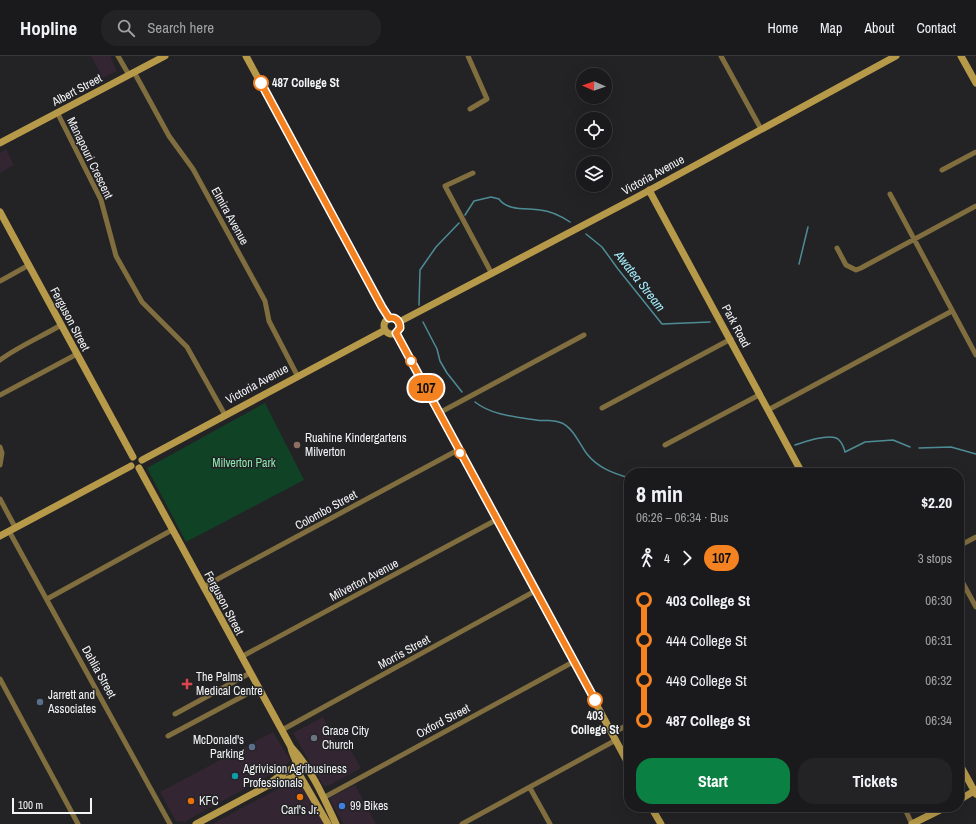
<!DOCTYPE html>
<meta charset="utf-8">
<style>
body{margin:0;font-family:"Archivo Narrow",sans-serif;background:#232325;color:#f1f3f6;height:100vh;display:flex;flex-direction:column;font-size:15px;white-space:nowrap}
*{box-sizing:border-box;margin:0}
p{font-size:13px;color:#9fa1a3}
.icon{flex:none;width:22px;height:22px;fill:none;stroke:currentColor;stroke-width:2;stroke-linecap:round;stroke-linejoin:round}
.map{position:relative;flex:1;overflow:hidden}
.drawer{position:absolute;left:624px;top:412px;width:340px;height:344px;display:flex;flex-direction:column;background:#1a1a1c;border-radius:16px;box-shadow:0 4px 16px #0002,0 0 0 1px #38383b}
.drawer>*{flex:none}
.badge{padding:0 8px;border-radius:13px;font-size:14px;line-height:26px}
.needle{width:26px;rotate:272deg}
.fabs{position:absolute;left:576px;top:12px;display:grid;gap:8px}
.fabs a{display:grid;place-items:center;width:36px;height:36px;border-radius:50%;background:#1a1a1c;box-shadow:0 4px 16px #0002,0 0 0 1px #38383b;font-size:20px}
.scale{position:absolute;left:12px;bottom:10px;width:80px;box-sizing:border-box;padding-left:4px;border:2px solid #f3f4f6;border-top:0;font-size:11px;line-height:14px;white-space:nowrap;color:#f3f4f6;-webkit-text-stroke:3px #232326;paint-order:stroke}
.map>.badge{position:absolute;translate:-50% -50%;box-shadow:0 0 0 2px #fff}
.legs{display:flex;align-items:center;gap:6px;height:44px;padding:0 12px;font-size:13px}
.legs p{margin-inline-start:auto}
.overview{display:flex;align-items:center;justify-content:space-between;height:68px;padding:0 12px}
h1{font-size:22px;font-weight:700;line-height:30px}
.cta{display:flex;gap:8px;margin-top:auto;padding:8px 12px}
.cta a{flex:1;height:46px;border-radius:16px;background:#0b8043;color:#fff;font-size:16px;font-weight:700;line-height:46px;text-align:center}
.cta a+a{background:#232325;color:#f1f3f6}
ul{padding:0 12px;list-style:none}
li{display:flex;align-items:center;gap:14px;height:40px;font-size:15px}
li i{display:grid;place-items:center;width:6px;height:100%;margin:0 5px;background:currentColor}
li i::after{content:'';width:10px;height:10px;margin:-5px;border:3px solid;border-radius:50%;background:#1a1a1c}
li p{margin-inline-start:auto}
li:first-child i{background:linear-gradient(#0000 50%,currentColor 0)}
li:last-child i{background:linear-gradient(currentColor 50%,#0000 0)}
header{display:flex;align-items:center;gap:24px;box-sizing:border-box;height:56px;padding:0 20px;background:#1a1a1c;border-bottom:1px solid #38383b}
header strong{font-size:19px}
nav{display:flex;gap:22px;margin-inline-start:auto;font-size:14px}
.search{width:280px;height:36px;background:#232325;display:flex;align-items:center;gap:10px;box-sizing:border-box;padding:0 14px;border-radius:16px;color:#9fa1a3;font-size:15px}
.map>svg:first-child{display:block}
.commercial{fill:#332531}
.green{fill:#104226}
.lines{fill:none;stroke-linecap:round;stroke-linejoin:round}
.stream{stroke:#4e8c95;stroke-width:1.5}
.street{stroke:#806e3f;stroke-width:5}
.secondary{stroke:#b69949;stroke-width:7}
.line-1-casing{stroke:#fff;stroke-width:9}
.line-1{stroke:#f58220;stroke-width:6}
.stop-1-dot{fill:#fff;stroke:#f58220;stroke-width:2}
.education-dot{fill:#8d6e63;stroke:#232326;stroke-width:1.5}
.health-dot{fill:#e0444e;stroke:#232326;stroke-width:1.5}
.service-dot{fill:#5c6f8a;stroke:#232326;stroke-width:1.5}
.worship-dot{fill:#6b7280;stroke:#232326;stroke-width:1.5}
.culture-dot{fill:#0f9aa8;stroke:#232326;stroke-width:1.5}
.food-dot{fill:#e8710a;stroke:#232326;stroke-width:1.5}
.shop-dot{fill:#3f7fe0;stroke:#232326;stroke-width:1.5}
.labels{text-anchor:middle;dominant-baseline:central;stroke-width:3;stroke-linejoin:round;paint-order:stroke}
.stop-label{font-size:12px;font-weight:bold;fill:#f3f4f6;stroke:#232326;text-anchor:start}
.street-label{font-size:12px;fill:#f3f4f6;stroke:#232326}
.poi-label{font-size:12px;fill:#f3f4f6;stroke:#232326;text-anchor:start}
.park-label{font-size:12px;fill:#89e7aa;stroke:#232326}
.water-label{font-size:13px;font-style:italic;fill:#a2ebf9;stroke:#232326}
</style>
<header>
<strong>Hopline</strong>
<div class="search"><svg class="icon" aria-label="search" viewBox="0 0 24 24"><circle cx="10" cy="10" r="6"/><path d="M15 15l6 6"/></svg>Search here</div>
<nav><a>Home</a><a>Map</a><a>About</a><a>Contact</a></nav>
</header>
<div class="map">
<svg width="976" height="768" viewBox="0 0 976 768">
<rect width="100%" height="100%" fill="#232326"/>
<!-- commercial -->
<path class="commercial" d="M91,0h19l7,15 -14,7z
M6,93l8,16 -14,8v-20z
M323,661l14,27 8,-4 16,28 -31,17 -5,1 -2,-1 -30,-52z
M273,676l17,28 -4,6 -102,56 -8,-1 -16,-29z
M301,725l24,43h-113l79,-42z
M355,729l21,39h-33l-14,-26z"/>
<!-- green -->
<path class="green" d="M265,347l39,77 -118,62 -39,-74z"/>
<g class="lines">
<!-- stream -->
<path class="stream" d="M465,159l9,-14 17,-4 8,2c8,12 28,9 41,11 11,1 21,6 30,12
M586,178l16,13 16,22 44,55 48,-2
M799,208l9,-37
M419,249l1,-35 16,-23 23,-24
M423,266l14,27 3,12 7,12 15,19
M475,346c16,13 41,15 61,18 11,2 15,-2 26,3 12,6 18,22 25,31 11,14 26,19 42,24
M795,389c9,-3 37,-13 44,-5 3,3 5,8 6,12l20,-10 28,-2 17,7
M919,392l32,-1 25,7"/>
<!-- street -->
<path class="street" d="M118,0l11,19
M468,0l19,43 -17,10
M721,0l40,73
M134,16l35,64 24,33 72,132 4,20 28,54
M58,58l43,86 15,56 26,46 45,45 38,68
M942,114l34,-18
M473,117l-28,13 47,88
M890,138l86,161
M837,192l9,17 10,5 5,-2 115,-62
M0,225l29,-16
M0,304c19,-14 41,-23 61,-35
M0,339l77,-41
M602,352l129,-69
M768,354l184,-99
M439,357l145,-78
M665,389l94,-50
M0,391l2,6 -2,12
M0,443l15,28
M9,475l161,293
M959,490l17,-9
M959,520l17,31
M203,531l255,-137
M47,543l125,-69
M241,601l255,-137
M0,623l78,145
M175,658l75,-41
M282,674l253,-139
M613,677l16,-9
M168,680l90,-48
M530,732l20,36
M323,742l250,-136
M904,751l8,17
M462,768l154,-84"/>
<!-- secondary -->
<path class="secondary" d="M246,0l143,263
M961,0l15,27
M0,87l165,-87
M649,134l153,283
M0,156l133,245
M384 270a8 8 0 1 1 16 0a8 8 0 1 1-16 0Z
M399,266l238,-125 259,-141
M396,277l233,432
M142,404l243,-130
M139,412l152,279c20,21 33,51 45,77
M0,480l131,-70
M291,692c2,9 8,16 8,26l29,50
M959,707l17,31
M268,729c7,-6 24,-20 34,-18
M959,744l17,-10
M651,751l10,17
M196,768l71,-38 27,-9 12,-9
M912,768l34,-17"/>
</g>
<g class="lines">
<defs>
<path id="line-1" d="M261,27l121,224 7,11c7,-1 11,3 11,10l-4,5 199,367"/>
</defs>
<!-- line-1 casing -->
<use href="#line-1" class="line-1-casing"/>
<!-- line-1 -->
<use href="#line-1" class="line-1"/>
</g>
<!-- markers -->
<g class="stop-1-dot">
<circle cx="261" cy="27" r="7"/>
<circle cx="411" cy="305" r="5"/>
<circle cx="460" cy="397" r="5"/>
<circle cx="595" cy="644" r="7"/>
</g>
<circle class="education-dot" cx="297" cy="389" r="4"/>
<path class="health-dot" d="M185 622h4v4h4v4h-4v4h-4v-4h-4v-4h4z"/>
<g class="service-dot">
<circle cx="40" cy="646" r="4"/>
<circle cx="252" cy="691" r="4"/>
</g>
<circle class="worship-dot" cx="314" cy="682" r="4"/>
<circle class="culture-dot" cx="235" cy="720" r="4"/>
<g class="food-dot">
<circle cx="300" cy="741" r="4"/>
<circle cx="191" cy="745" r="4"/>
</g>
<circle class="shop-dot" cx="342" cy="750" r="4"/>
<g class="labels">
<!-- stop labels -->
<g class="stop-label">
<text x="272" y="27">487 College St</text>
<text x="595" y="660" text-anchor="middle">403<tspan x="595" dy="14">College St</tspan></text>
</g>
<!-- street labels -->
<g class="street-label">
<text transform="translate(77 34) rotate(-28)">Albert Street</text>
<text transform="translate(90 102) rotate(64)">Manapouri Crescent</text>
<text transform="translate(653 119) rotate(-29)">Victoria Avenue</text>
<text transform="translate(230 160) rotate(61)">Elmira Avenue</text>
<text transform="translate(70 263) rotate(62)">Ferguson Street</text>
<text transform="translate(736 270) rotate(62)">Park Road</text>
<text transform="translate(257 328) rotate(-29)">Victoria Avenue</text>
<text transform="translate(326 454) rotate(-29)">Colombo Street</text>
<text transform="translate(364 524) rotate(-28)">Milverton Avenue</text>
<text transform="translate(224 547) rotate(62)">Ferguson Street</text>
<text transform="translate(404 596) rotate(-29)">Morris Street</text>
<text transform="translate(99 616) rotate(61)">Dahlia Street</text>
<text transform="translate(443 665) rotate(-28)">Oxford Street</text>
</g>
<!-- poi labels -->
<g class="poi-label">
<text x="305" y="382">Ruahine Kindergartens<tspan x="305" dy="14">Milverton</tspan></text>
<text x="196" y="621">The Palms<tspan x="196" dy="14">Medical Centre</tspan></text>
<text x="48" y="639">Jarrett and<tspan x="48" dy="14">Associates</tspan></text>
<text x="322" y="675">Grace City<tspan x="322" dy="14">Church</tspan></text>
<text x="244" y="684" text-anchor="end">McDonald's<tspan x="244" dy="14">Parking</tspan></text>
<text x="243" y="713">Agrivision Agribusiness<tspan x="243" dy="14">Professionals</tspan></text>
<text x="199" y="745">KFC</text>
<text x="350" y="750">99 Bikes</text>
<text x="300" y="754" text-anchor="middle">Carl's Jr.</text>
</g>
<!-- park labels -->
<g class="park-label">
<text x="244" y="407">Milverton Park</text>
</g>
<!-- water labels -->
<g class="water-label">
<text transform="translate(640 225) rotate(52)">Awatea Stream</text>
</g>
</g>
</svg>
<div class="fabs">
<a><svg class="needle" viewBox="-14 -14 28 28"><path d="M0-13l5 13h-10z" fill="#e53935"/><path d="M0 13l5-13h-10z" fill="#9fa1a3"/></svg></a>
<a><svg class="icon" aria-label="locate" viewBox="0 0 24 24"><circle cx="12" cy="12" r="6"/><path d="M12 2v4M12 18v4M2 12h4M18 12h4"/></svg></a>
<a><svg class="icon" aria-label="layers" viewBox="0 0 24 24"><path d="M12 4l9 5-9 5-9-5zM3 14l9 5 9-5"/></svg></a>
</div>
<div class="scale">100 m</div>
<b class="badge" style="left:426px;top:332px;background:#f58220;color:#111">107</b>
<section class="drawer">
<div class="overview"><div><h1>8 min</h1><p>06:26 – 06:34 · Bus</p></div><b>$2.20</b></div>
<div class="legs"><svg class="icon" aria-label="walk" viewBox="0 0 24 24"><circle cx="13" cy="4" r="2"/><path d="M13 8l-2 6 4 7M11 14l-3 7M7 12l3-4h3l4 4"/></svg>4<svg class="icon" aria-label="forward" viewBox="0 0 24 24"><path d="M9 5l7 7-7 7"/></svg><b class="badge" style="background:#f58220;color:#111">107</b><p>3 stops</p></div>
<ul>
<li><i style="color:#f58220"></i><b>403 College St</b><p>06:30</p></li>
<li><i style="color:#f58220"></i><span>444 College St</span><p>06:31</p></li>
<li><i style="color:#f58220"></i><span>449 College St</span><p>06:32</p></li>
<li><i style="color:#f58220"></i><b>487 College St</b><p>06:34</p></li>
</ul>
<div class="cta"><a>Start</a><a>Tickets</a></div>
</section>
</div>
